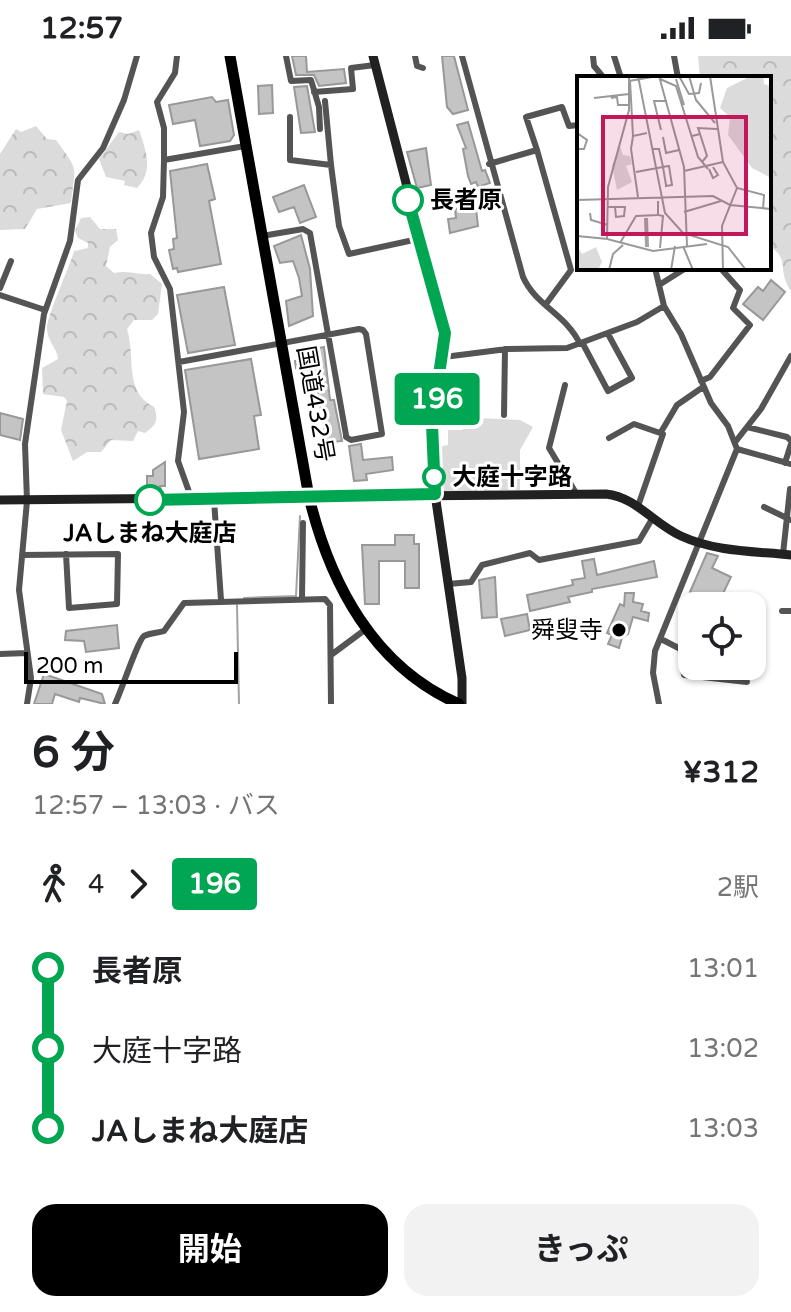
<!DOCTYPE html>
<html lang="ja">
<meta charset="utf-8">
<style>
body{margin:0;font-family:"Varela Round","Noto Sans JP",sans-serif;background:#f2f2f2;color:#202124;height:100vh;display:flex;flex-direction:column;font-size:30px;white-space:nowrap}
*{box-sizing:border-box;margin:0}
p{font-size:26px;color:#757577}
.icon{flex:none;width:44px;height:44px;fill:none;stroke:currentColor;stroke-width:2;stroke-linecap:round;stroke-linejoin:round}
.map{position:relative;height:648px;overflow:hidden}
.sheet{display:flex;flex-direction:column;background:#fff;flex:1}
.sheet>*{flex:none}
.badge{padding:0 16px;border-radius:6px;font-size:28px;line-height:52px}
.tools{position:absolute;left:678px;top:536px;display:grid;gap:16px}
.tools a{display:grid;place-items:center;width:88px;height:88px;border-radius:16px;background:#fff;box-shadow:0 2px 6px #0004;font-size:40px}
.scale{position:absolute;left:24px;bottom:20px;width:214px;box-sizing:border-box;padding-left:8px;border:4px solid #000;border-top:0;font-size:22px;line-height:28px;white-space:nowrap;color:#000;-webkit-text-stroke:6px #fff;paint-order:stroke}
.map>.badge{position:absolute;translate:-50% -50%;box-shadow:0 0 0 4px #fff}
.legs{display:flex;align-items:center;gap:12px;height:88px;padding:0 32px;font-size:26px}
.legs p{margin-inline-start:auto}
.summary{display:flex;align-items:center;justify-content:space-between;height:136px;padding:0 32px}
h1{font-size:44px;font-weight:700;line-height:60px}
.action{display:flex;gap:16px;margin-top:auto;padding:16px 32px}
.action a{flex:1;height:92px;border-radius:24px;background:#000;color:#fff;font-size:32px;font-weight:700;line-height:92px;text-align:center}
.action a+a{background:#f2f2f2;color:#202124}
ul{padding:0 32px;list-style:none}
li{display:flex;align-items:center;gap:28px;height:80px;font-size:30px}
li i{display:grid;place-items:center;width:12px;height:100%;margin:0 10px;background:currentColor}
li i::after{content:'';width:20px;height:20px;margin:-10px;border:6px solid;border-radius:50%;background:#fff}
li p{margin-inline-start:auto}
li:first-child i{background:linear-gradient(#0000 50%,currentColor 0)}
li:last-child i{background:linear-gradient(currentColor 50%,#0000 0)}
.status{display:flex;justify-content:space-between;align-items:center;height:56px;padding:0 40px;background:#fff;direction:ltr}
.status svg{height:22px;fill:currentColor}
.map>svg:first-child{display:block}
.forest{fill:url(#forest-crowns)}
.park{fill:#dbdbdb}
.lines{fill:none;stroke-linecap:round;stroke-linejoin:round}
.stream{stroke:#a2a2a2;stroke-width:2}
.building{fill:#c4c4c4;stroke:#989898;stroke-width:2}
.street{stroke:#545454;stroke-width:6}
.secondary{stroke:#212121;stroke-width:9}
.highway{stroke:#000;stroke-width:11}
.line-1-casing{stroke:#fff;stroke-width:18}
.line-1{stroke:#00a651;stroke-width:12}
.stop-1-dot{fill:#fff;stroke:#00a651;stroke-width:4}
.poi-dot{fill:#000;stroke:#fff;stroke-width:3}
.labels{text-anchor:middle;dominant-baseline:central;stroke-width:6;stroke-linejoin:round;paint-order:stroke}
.stop-label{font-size:24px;font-weight:bold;fill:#000;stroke:#fff;text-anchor:start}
.street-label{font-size:24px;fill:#000;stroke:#fff}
.poi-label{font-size:24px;fill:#000;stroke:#fff;text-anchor:end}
.inset-river{fill:none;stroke:#a2a2a2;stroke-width:4}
.inset-road{fill:none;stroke:#999;stroke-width:2}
.view{fill:#c2185b;fill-opacity:0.15;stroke:#c2185b;stroke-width:4}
.inset-edge{fill:none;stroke:#000;stroke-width:4}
</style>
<div class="status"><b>12:57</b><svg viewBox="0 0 49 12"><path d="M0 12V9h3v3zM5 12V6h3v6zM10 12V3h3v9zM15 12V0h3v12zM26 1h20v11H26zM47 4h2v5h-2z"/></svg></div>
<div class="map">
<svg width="791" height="648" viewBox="0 0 791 648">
<defs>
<pattern id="forest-crowns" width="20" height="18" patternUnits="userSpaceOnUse" patternTransform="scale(2)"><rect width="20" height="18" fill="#dbdbdb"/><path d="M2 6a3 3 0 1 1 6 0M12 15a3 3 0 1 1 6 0" fill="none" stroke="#bababa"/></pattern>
</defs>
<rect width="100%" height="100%" fill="#fff"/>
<!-- forest -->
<path class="forest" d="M698,0h93v235c-15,-22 0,-32 -22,-45v-168h-69z
M36,70l11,13 9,1c24,33 19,24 15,63l-34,6 -12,20 -25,1v-76l16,-25 5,3z
M139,74c7,20 15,41 -2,58l-13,-3 1,-4 -19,-4 -7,-18 20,-27 9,2z
M90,161l10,12h16l2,11 -8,7 -4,19 8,7c13,-3 23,2 36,1l12,10 -4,30 -6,6h-18l-7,9c9,28 -4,62 27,78 5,13 2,18 -9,26l-7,-2 -5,10 -22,-1 -10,12h-14l-14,9 -12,-31 6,-29 -3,-4 -21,-3 -1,-26 16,-9c-1,-11 -10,-17 -11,-29 -1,-13 22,-61 27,-79l14,-3v-5l-10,-5 -3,-7 6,-13z"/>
<!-- park -->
<path class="park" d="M478,362l42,2 13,7 -13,23v40l-78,2 -4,-45 10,-2v-15h15v-5z"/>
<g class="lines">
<!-- stream -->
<path class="stream" d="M244,542l52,-2 4,-80
M237,549l2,99"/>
</g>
<!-- building -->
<path class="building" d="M292,0h14l1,16 37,-3 2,14 -27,3 -5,-11h-18z
M442,0h12l14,54 -15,4 -6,-7z
M272,29l1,28 -14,1 -1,-28z
M307,30l8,46 -14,1 -7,-46z
M212,41l4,5 12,-2 6,35 -4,6 -30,5 -5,-26 -22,4 -4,-19z
M468,66l14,49 3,-1 5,13 -12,4 -2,-5 -5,2 -3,-8 -5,-27 3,-1 -9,-23z
M426,92l5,37 -14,3 -10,-36z
M207,108l8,35 -6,2 12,63 -43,8 -1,-4 -4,1 -4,-19 5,-1 -1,-10 4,-1 -7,-67z
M304,129l12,32 -16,6 -6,-16 -15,5 -6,-15z
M491,138l6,11 -21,4 2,17 -28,7 -2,-14 8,-1 -1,-9 6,-1v-5l17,-1 -2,-4z
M301,179l9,34 3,47 -24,10 -3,-25 16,-5 -3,-18 -6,-17 -13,2 -6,-17z
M771,224l14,12 -22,28 -20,-16 15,-17 5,4z
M224,231l11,58 -47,8 -11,-58z
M324,291l6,53h4l8,41 -15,2 -13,-73 -6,1 -1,-5 -11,2 -1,-7 10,-2 -1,-8z
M251,303l10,56 -7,1 5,33 -60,10 -14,-89z
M0,357l23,6 -3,21 -20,-5z
M361,388l2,16 29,-3 1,13 -27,4 1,6 -13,1 -5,-35z
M165,406v24h-5l1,4h-10v-4h-4v-10h6v-6z
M395,479h19v9h5v44h-14v-27h-26v43h-14l-3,-59h33z
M707,497l11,3 -6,12 19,9 -14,29 -13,-1 3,-6 -17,-7z
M594,503l3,16 57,-14 3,16 -65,12v3l-24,5 2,5 -40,9 -3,-16 46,-10 -1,-5 13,-2 -3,-17z
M495,521l2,40 -15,1 -3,-38z
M625,537h9l-1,9 10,2 -2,7 8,2 -1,8 -15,-4 -5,17 -6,4 -3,10 -11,-4 4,-9 -5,-2 13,-29 4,2z
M527,558l3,16 -25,6 -4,-17z
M117,569l2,23 -33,4 -2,-11 -19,-1 1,-9z
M44,618l58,20 3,10 -25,-6 -1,4 -24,-8 -3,10h-18z"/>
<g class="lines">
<!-- street -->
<path class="street" d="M286,0l5,25 20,-1 8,27 1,22
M415,0l2,10 6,2
M462,0l61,221c13,29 43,37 57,67
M593,0l1,10 10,12
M614,0l7,22
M674,0l4,22
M314,36l39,-3 -2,-21 24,-3
M290,61v43l41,5 -6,-64
M537,94l-11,-33 36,-10 7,19 10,-1
M164,104v-32l-7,-26 18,-29 2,-17
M489,108l48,-14 34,120 -25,34
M331,109l8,61 10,28 69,-15
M655,212l9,38 17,28 30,69 17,23 9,23 -82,202 -2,22 6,31
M659,229l27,-17
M0,232l11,-27
M0,239l45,15
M583,288l25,47 24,-13 -24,-44
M444,301l63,-8 60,-1 70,-26 27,-16
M179,306l180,-33 4,1 3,4 16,100 -31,6 -5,-3v-2l-36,-202 -7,-4 -41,7
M701,325l9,-4 40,-52 -17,-17 7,-18 -17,-19
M565,329l-16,63 27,45
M504,359l1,-66
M747,371l40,10 4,4
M661,376l16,-27 26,-18
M609,382l25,-14 29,10 -25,72
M736,385l25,-32 30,-53
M737,393l54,15
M785,407l6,-19
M192,444l-14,-39 6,-49 -14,-123 -16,-32 -3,-24 12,-36 1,-37 81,-14
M214,444l7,100
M764,451l27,13
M783,498l7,-65
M22,499l96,-1 -1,50 -48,4 -3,-54
M448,528l23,-2 11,-17 48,-12 9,7 100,-19 13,-22
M302,543l1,-76
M782,555h9
M661,583l31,16
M681,595l3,24 63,7
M0,598l27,-1
M331,599l35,-26
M27,648l4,-26 -12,-88 8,-89 -2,-57 19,-130 26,-73 8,-61 25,-32 21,-48 13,-44
M115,648c6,-12 23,-64 29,-68 6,-3 14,-3 20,-5l20,-28 141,-4 5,6 1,99"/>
<!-- secondary -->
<path class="secondary" d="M373,0l72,277 -14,109 4,52 27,184v26
M0,444l606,-6c30,3 48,30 75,42 35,16 72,15 110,19"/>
<!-- highway -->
<path class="highway" d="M230,0l79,441c21,87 65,170 150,207"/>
</g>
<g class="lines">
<defs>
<path id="line-1" d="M150,444l285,-6 -3,-70 13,-91 -37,-133"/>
</defs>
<!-- line-1 casing -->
<use href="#line-1" class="line-1-casing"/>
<!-- line-1 -->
<use href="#line-1" class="line-1"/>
</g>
<!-- markers -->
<g class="stop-1-dot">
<circle cx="408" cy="144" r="14"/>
<circle cx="434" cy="421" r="10"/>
<circle cx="150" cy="444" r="14"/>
</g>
<circle class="poi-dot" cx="619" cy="574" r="8"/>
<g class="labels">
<!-- stop labels -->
<g class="stop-label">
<text x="430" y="144">長者原</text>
<text x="452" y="421">大庭十字路</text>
<text x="150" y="477" text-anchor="middle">JAしまね大庭店</text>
</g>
<!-- street labels -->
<g class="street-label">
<text transform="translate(315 348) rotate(80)">国道432号</text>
</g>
<!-- poi labels -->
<g class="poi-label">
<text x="603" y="574">舜叟寺</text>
</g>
</g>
<!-- overview -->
<g transform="translate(577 20)">
<rect width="194" height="194" fill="#fff"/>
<path d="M174,0h12l1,8 7,2v101l-2,-10 -17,-9 -24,-33 2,-18 -10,-9 7,-20zM43,70l3,9 7,1 2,8 -6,2 6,16 -15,8 -5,-25zM0,170l5,8 14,-7 6,15 -4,8h-21z" fill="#dbdbdb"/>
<path class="inset-river" d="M69,142l1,29"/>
<path class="inset-road" d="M52,0v34l-21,77 -1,52 46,12 54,-7M61,0l27,137 18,20 45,14 18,23M82,0l25,91 3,79M102,0l10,18 10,-1 2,-10M112,0l7,24 19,23M133,0l13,86 14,26 27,7 -1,14M83,3l16,7 22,71 10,12M99,3l8,26M52,5l29,-5M53,5l3,55M17,22l35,-4M34,22l6,-1 1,8h12M84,54l-7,-29h13M0,57l10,7 -3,9h-6M123,58l-2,-6 19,1M115,60l8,-2 7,22 -5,6M86,61l3,16 13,-3M132,93l4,9 5,-3 -5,-8M107,95l39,-9M59,96l27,-5 5,-1h1l3,19 -6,1v-1l-3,-18 -4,-18h-6M61,121l-7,-48 2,-13 14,-3M0,124l136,-4 17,9 41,4M81,125v14l5,1 -3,32M30,131h18l-1,9 -8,1 -1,-10M107,136l37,-11M13,137l1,7 17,5M0,160l31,3M43,167l16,-27 22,-1M106,170l10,24M32,194l4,-16 10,-9M94,194l4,-24M146,194l-1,-44 15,-38"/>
<path class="view" d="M26,41h143v117h-143z"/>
<rect width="194" height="194" class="inset-edge"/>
</g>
</svg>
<div class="tools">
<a><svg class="icon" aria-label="locate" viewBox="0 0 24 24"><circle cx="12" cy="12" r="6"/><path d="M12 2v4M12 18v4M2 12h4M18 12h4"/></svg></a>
</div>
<div class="scale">200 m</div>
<b class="badge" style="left:437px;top:343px;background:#00a651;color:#fff">196</b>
</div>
<section class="sheet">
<div class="summary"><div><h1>6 分</h1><p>12:57 – 13:03 · バス</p></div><b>¥312</b></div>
<div class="legs"><svg class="icon" aria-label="walk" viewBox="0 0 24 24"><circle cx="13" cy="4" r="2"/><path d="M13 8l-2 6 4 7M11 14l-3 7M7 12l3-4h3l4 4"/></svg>4<svg class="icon" aria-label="forward" viewBox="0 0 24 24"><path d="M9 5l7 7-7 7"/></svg><b class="badge" style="background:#00a651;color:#fff">196</b><p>2駅</p></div>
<ul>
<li><i style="color:#00a651"></i><b>長者原</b><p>13:01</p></li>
<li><i style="color:#00a651"></i><span>大庭十字路</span><p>13:02</p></li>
<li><i style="color:#00a651"></i><b>JAしまね大庭店</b><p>13:03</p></li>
</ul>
<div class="action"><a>開始</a><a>きっぷ</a></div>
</section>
